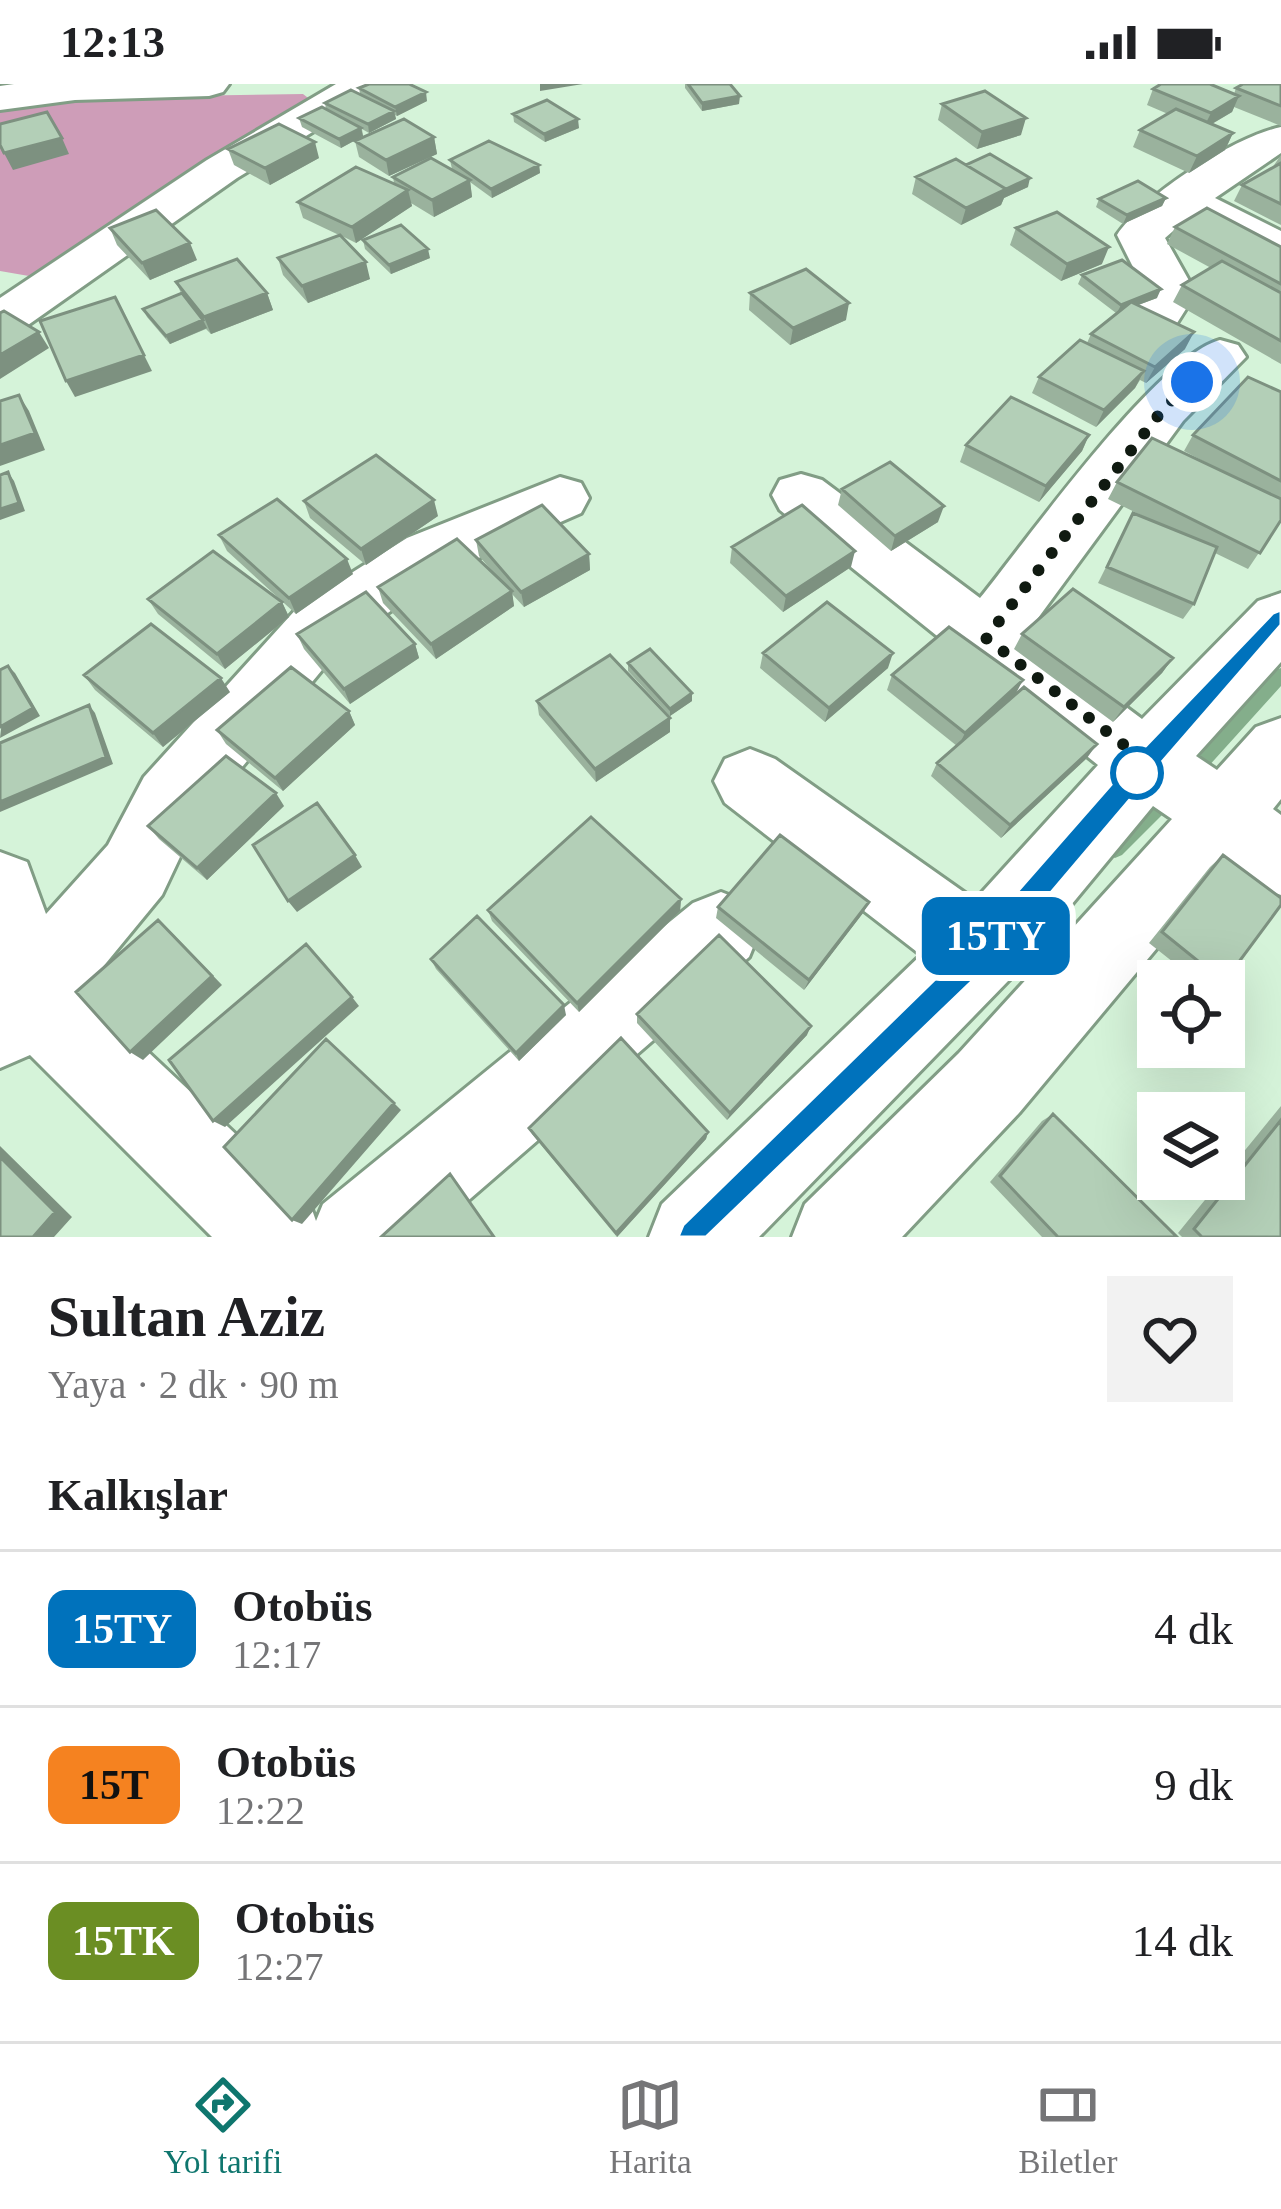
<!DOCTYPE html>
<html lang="tr">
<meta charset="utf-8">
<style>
body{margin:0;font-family:"Times New Roman",serif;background:#f2f2f2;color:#202124;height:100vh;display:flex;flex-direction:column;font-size:45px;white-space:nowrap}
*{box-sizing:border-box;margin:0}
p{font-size:39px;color:#757577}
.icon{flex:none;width:66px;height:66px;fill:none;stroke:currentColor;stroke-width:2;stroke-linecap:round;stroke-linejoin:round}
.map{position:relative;height:1153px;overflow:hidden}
.panel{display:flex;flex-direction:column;background:#fff;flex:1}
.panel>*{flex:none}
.badge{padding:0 24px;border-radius:18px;font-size:42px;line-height:78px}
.buttons{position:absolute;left:1137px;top:876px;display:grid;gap:24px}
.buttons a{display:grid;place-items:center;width:108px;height:108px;border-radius:0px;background:#fff;box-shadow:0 12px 48px #0002;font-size:60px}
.you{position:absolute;width:60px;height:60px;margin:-30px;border:9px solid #fff;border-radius:50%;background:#1a73e8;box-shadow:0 0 0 18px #1a73e833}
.map>.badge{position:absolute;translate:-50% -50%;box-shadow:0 0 0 6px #fff}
h2{padding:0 48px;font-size:45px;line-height:108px}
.round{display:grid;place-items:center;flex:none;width:126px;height:126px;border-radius:0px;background:#f2f2f2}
.headline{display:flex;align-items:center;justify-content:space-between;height:204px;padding:0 48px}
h1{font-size:57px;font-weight:700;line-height:90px}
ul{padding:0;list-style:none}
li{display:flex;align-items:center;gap:36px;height:156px;padding:0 48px;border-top:3px solid #e0e0e0}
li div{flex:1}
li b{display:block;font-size:45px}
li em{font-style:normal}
li .badge{min-width:132px;font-weight:700;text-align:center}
.status{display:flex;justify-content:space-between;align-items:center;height:84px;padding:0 60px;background:#fff;direction:ltr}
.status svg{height:33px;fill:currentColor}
.tabs{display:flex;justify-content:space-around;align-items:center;height:168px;border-top:3px solid #e0e0e0;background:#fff;font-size:33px;color:#757577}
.tabs a{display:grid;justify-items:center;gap:6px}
.tabs .active{color:#0f766e}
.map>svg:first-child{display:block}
.forest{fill:#ce9db8}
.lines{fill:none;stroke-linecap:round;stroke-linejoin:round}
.stream{fill:#84ae8b;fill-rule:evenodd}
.minor-casing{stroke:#819d85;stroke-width:6}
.minor{fill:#fff;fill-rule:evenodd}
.wall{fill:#9ab29d}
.shaded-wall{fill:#7d9180}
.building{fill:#b3cfb7;stroke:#7d9180;stroke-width:3}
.line{fill:#0072bc;stroke:#fff;stroke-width:3}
.walk{stroke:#101a11;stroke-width:12;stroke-dasharray:0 21.6}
.stop-dot{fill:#fff;stroke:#0072bc;stroke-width:6}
</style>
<div class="status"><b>12:13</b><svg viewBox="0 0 49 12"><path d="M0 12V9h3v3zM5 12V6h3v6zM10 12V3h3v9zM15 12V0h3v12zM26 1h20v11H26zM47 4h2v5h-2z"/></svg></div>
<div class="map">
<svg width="1281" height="1153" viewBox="0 0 1281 1153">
<rect width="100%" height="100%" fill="#d5f3d9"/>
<!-- forest -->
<path class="forest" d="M303,10l18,14 -263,173 -58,-10v-166l48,-7z"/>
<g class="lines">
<!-- stream -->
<path class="stream" d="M1281,584v18l-84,93 -6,2 -6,-2 -3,-6 3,-6 90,-97z
M1169,704l6,2 3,6 -3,6 -53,53 -7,3 -7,-3 -2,-6 2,-6 55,-53z"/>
<defs>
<path id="minor" d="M229,0l-6,8 -14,4 -134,4 -75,10v-24l14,-2z
M336,0h48l-6,8 -141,86 -219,154 -18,5v-39l207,-138z
M1281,43v26l-66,45 66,33v32l-94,-44 -22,19 31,55 -24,38 -18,5 -18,-5 -7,-11 17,-27 -29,-58c27,-40 117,-98 164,-108z
M1220,256l18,5 8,12 -63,64 -156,212 115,86 116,-118 23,-8v69l-85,94 21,14 39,-43 25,-9v81l-8,10 8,6v80l-27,-10 -26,-22 -209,250 -117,124h-110l13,-33 154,-151 213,-234 -19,-13 -144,174 -250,257h-110l13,-33 259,-249 -196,-152 -11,-22 11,-22 25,-10 25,10 200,141 123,-135 -318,-255 -8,-15 8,-15 21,-6 21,6 158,118c47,-58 177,-241 240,-258z
M560,393l21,6 8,15 -8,15 -130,57 -106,72 -149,181 -34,72 -79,96 227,213 6,17 7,-17 370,-301 28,-11 28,11 11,27 -11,27 -323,280h-214l-182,-182 -30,13v-216l27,10 19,52 62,-69 36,-68 155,-171 108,-68z"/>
</defs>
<!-- minor casing -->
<use href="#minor" class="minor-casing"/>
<!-- minor -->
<use href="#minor" class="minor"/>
</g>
<!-- wall -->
<path class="wall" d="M685,0h45l9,20 -37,7 -17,-23z
M1281,0v42l-47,-19 -2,5 -20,12 21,9 -8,17 -36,23 -56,-26 7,-17 28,-16 -21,-9 6,-16 81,5 2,-6z
M359,4l68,13 -30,15 -2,-1 1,4 -27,14 -7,-4 1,7 -22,12 -39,-21 -3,-9 27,-8 -1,-7 35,-9z
M942,20l79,31 -44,14 -39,-29z
M513,30l66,14 -34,14 -31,-20z
M434,53l3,17 -48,22 -30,-19 -4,-16z
M228,65l91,9 -49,27 -36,-20z
M1281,71v70l-47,-24 8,-16 30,-17z
M450,76l89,5 1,8 -48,25 -22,-16 2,15 -38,20 -23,-14 1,3 -56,37 -14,-7 28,43 -62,24 -25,-28 -5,-17 61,-23 -36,-17 -5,-16 96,-19 -1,-6 59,-8z
M966,81l62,22 -24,11 -3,7 -40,20 -49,-31 4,-17z
M1166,114l-4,8 -39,18 -27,-17 3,-8z
M1175,143l106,20v117l-108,-62 9,-17 29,-17 -44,-24z
M110,144l87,32 -47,20 -33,-35z
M1016,144l86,36 -41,17 -51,-36z
M363,156l67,18 -39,16 -26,-25z
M1082,191l75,23 -19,7 47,44 -39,34 -6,-3 -5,8 -39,39 -64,-34 7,-16 48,-34 4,-9 25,-21 -38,-29z
M176,198l91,11 6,17 -62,24 -5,-5 -36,15 -23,-27 -4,-8 38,-16z
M750,209l96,27 -56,25 -41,-35z
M1281,308v128l-33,49 -33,-16 -21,51 -11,15 -85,-36 35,-70 18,7 -43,-21 9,-17 99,-14 -32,-17 9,-16z
M1089,351l-7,16 -43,51 -79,-40 6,-17z
M842,405l96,33 -47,29 -53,-46z
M304,417l134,15 -72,49 -56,-47z
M219,451l134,39 -57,40 -69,-63z
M476,456l113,14 1,16 -66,37 -12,-13 2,12 -78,53 -53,-56 -5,-16 121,-8 -20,-23z
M732,463l119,20 -68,45 -53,-49z
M148,515l134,3 7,15 -64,52 -67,-55z
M297,550l118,10 4,14 -69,46 -46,-55z
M1022,550l151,24 -11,15 -49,49 -99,-73z
M763,569l125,15 -63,54 -65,-54z
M628,579l64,38 -22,15 -42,-45z
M84,591l146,17 -67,55 -68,-57z
M892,591l123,20 72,63 -86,80 -70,-62 6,-13 20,-17 -70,-56z
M537,617l133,17v14l-74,50 -57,-67z
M349,627l6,14 -72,66 -57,-47 -9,-14z
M284,722l-77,74 -48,-41 -11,-13z
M1223,771l1,126h-27l-48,-38 61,-76z
M681,815l-1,12 -101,101 -87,-91 -4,-11z
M869,818l-6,11 -59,77 -88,-72 2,-11z
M431,875l135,56 -47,46 -83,-92z
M637,930l170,21 -80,85 -90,-97z
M1281,1022v131h-99l-4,-4 44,-54h2v-3z
M1053,1030l124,123h-135l-52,-55 52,-61z
M529,1044l179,4 -2,7 -89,98 -85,-103z"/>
<!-- shaded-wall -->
<path class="shaded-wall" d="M540,0h43l-43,7z
M426,8l1,9 -30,15 -2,-9z
M740,12l-1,8 -37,7v-8z
M1239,12l-7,16 -29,17 8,-16z
M394,27l2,8 -27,14 -1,-9z
M1026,34l-5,17 -44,14 5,-17z
M578,35l1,9 -34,14 -1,-8z
M361,44l2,8 -22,12 -2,-9z
M1233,49l-8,17 -36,23 8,-17z
M434,53l3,17 -48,22 -3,-16z
M62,54l7,16 -56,16 -9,-17z
M315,58l4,16 -49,27 -5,-17z
M539,81l1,8 -48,25 -1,-9z
M1030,94l-2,9 -24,11 -3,7 -40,20 5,-17z
M470,96l2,17 -38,20 -2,-17z
M408,106l4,16 -56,37 -4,-16z
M1166,114l-4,8 -39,18 4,-9z
M190,159l7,17 -47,20 -8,-17z
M1109,163l-7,17 -41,17 6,-17z
M428,165l2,9 -39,16 -2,-9z
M366,178l4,17 -62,24 -6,-17z
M1161,205l-4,9 -40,15 4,-8z
M267,209l6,17 -62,24 -7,-17z
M849,219l-3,17 -56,25 3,-17z
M203,236l4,8 -37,16 -4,-8z
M39,248l10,16 -49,31v-24z
M1194,248l-9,17 -39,34 9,-16z
M144,271l8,16 -77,26 -9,-16z
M1144,287l-9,17 -39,39 8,-17z
M19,311l10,16 16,39 -45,16v-21z
M1089,351l-7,16 -43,51 7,-16z
M8,388l6,9 11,30 -25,9v-11z
M434,416l4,16 -72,49 -5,-16z
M944,422l-6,16 -47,29 4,-15z
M855,467l-4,16 -68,45 3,-16z
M589,470l1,16 -66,37 -3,-15z
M347,475l6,15 -57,40 -7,-16z
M512,507l2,15 -78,53 -5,-15z
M282,518l7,15 -64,52 -8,-15z
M415,560l4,14 -69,46 -6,-15z
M893,569l-5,15 -63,54 4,-14z
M1173,574l-11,15 -49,49 11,-15z
M8,582l7,7 25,43 -40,22z
M221,594l9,14 -67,55 -10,-14z
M1023,596l-8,15 -57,52 7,-14z
M692,609v8l-22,15v-7z
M89,621l6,8 18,51 -113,48v-10z
M349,627l6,14 -72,66 -8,-13z
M670,634v14l-74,50 -1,-13z
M1097,660l-10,14 -86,80 9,-13z
M276,709l8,13 -77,74 -10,-12z
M355,771l7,12 -65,45 -9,-11z
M681,815l-1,12 -101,101 -2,-9z
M869,818l-6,11 -59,77 5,-10z
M170,847l52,54 -79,75 -13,-8z
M352,913l7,9 -134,121 -12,-6z
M564,921l2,10 -47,46 -3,-8z
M811,942l-4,9 -80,85 3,-7z
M394,1019l7,7 -99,114 -10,-4z
M708,1048l-2,7 -89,98 -1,-4z
M0,1062l72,71 -18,20h-21l-33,-80z"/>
<!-- building -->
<path class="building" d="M369,0h40l17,8 -31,15 -36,-19z
M688,0h42l10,12 -38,7z
M1161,0h49l29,12 -28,17 -58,-24z
M1243,0h38v22l-45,-18z
M351,6l43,21 -26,13 -43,-21z
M985,7l41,27 -44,14 -40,-28z
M547,16l31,19 -34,15 -31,-20z
M322,23l39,21 -22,11 -40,-21z
M1176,25l57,24 -36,23 -57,-26z
M47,28l15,26 -58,15 -4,-8v-21z
M404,35l30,18 -48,23 -31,-19z
M279,40l36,18 -50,26 -37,-19z
M489,57l50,24 -48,24 -41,-29z
M990,70l40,24 -24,11 -40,-24z
M431,74l39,22 -38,20 -39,-23z
M956,75l50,30 -40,19 -50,-31z
M1281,79v41l-39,-19z
M356,83l52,23 -56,37 -54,-25z
M1138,97l28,17 -39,17 -28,-16z
M1207,124l74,39v37l-106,-57z
M156,126l34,33 -48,20 -32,-35z
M1057,128l52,35 -42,17 -51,-36z
M401,141l27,24 -39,16 -26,-25z
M340,151l26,27 -64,24 -24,-28z
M237,175l30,34 -63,24 -28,-35z
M1122,176l39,29 -40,16 -39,-30z
M1222,177l59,32v48l-99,-56z
M806,185l43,34 -56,25 -43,-35z
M182,209l21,27 -37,16 -23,-27z
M115,213l29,58 -78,26 -26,-60z
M1131,218l63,30 -39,35 -64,-33z
M4,227l35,21 -39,23v-42z
M1080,256l64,31 -40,39 -65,-33z
M1248,293l33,15v89l-88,-46z
M19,311l16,38 -35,12v-44z
M1011,313l78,38 -43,51 -80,-41z
M1152,354l129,61v21l-21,33 -143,-71z
M376,371l58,45 -73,49 -57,-48z
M890,378l54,44 -49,30 -53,-47z
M8,388l11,31 -19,6v-34z
M277,415l70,60 -58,39 -70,-63z
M542,421l47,49 -68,38 -45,-52z
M802,421l53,46 -69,45 -54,-49z
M1133,429l84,34 -23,57 -87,-37z
M457,455l55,52 -81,53 -53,-57z
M213,467l69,51 -65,52 -69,-55z
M1073,505l100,69 -49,49 -102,-73z
M366,508l49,52 -71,45 -47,-55z
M827,518l66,51 -64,55 -66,-55z
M151,540l70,54 -68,55 -69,-58z
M949,543l74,53 -58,53 -73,-58z
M650,565l42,44 -22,16 -42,-46z
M610,571l60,63 -75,51 -58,-68z
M8,582l25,42 -33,19v-57z
M291,583l58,44 -74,67 -58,-48z
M1024,603l73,57 -87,81 -73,-62z
M89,621l17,52 -106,45v-59z
M226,672l50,37 -79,75 -49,-42z
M317,719l38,52 -67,46 -35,-56z
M591,733l90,82 -104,104 -89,-93z
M780,751l89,67 -60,78 -91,-73z
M1223,771l58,43v7l-57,77 -62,-50z
M477,832l87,89 -48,48 -85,-94z
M158,836l54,56 -82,76 -54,-60z
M719,851l92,91 -81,87 -93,-99z
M306,860l46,53 -139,124 -44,-61z
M621,954l87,94 -92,101 -87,-105z
M326,955l68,64 -102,117 -68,-73z
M1053,1030l124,123h-119l-58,-61z
M1281,1036v117h-79l-8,-8z
M0,1073l55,55 -22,25h-33z
M450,1090l44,63h-113z"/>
<!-- line -->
<path class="line" d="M1281,526v15l-126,145 -163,192 -286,275h-28l5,-12 289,-282 165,-188 136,-142z"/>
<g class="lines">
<!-- walk -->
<path class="walk" d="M1137,689l9,-11 -160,-124 178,-230 28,-26"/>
</g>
<!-- markers -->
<circle class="stop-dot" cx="1137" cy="689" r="24"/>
</svg>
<div class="buttons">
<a><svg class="icon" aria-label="locate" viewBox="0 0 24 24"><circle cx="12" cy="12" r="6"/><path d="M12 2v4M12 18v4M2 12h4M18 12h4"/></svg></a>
<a><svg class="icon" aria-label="layers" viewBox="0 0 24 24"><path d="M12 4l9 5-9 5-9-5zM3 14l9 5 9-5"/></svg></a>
</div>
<div class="you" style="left:1192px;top:298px"></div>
<b class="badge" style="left:996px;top:852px;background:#0072bc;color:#fff">15TY</b>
</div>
<section class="panel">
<div class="headline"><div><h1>Sultan Aziz</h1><p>Yaya · 2 dk · 90 m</p></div><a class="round"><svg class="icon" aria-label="heart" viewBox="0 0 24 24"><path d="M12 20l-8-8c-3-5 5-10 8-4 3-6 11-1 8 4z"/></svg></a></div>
<h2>Kalkışlar</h2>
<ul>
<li><span class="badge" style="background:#0072bc;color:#fff">15TY</span><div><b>Otobüs</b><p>12:17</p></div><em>4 dk</em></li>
<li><span class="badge" style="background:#f58220;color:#111">15T</span><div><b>Otobüs</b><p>12:22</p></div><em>9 dk</em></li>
<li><span class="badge" style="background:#6b8e23;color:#fff">15TK</span><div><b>Otobüs</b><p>12:27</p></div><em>14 dk</em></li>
</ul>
</section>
<nav class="tabs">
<a class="active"><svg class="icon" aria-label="directions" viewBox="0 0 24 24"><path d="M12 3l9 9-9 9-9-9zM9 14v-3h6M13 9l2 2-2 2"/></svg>Yol tarifi</a>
<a><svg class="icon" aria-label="map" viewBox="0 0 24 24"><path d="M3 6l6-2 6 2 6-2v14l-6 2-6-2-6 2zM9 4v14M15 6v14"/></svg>Harita</a>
<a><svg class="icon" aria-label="tickets" viewBox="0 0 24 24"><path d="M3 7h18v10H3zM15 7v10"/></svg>Biletler</a>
</nav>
